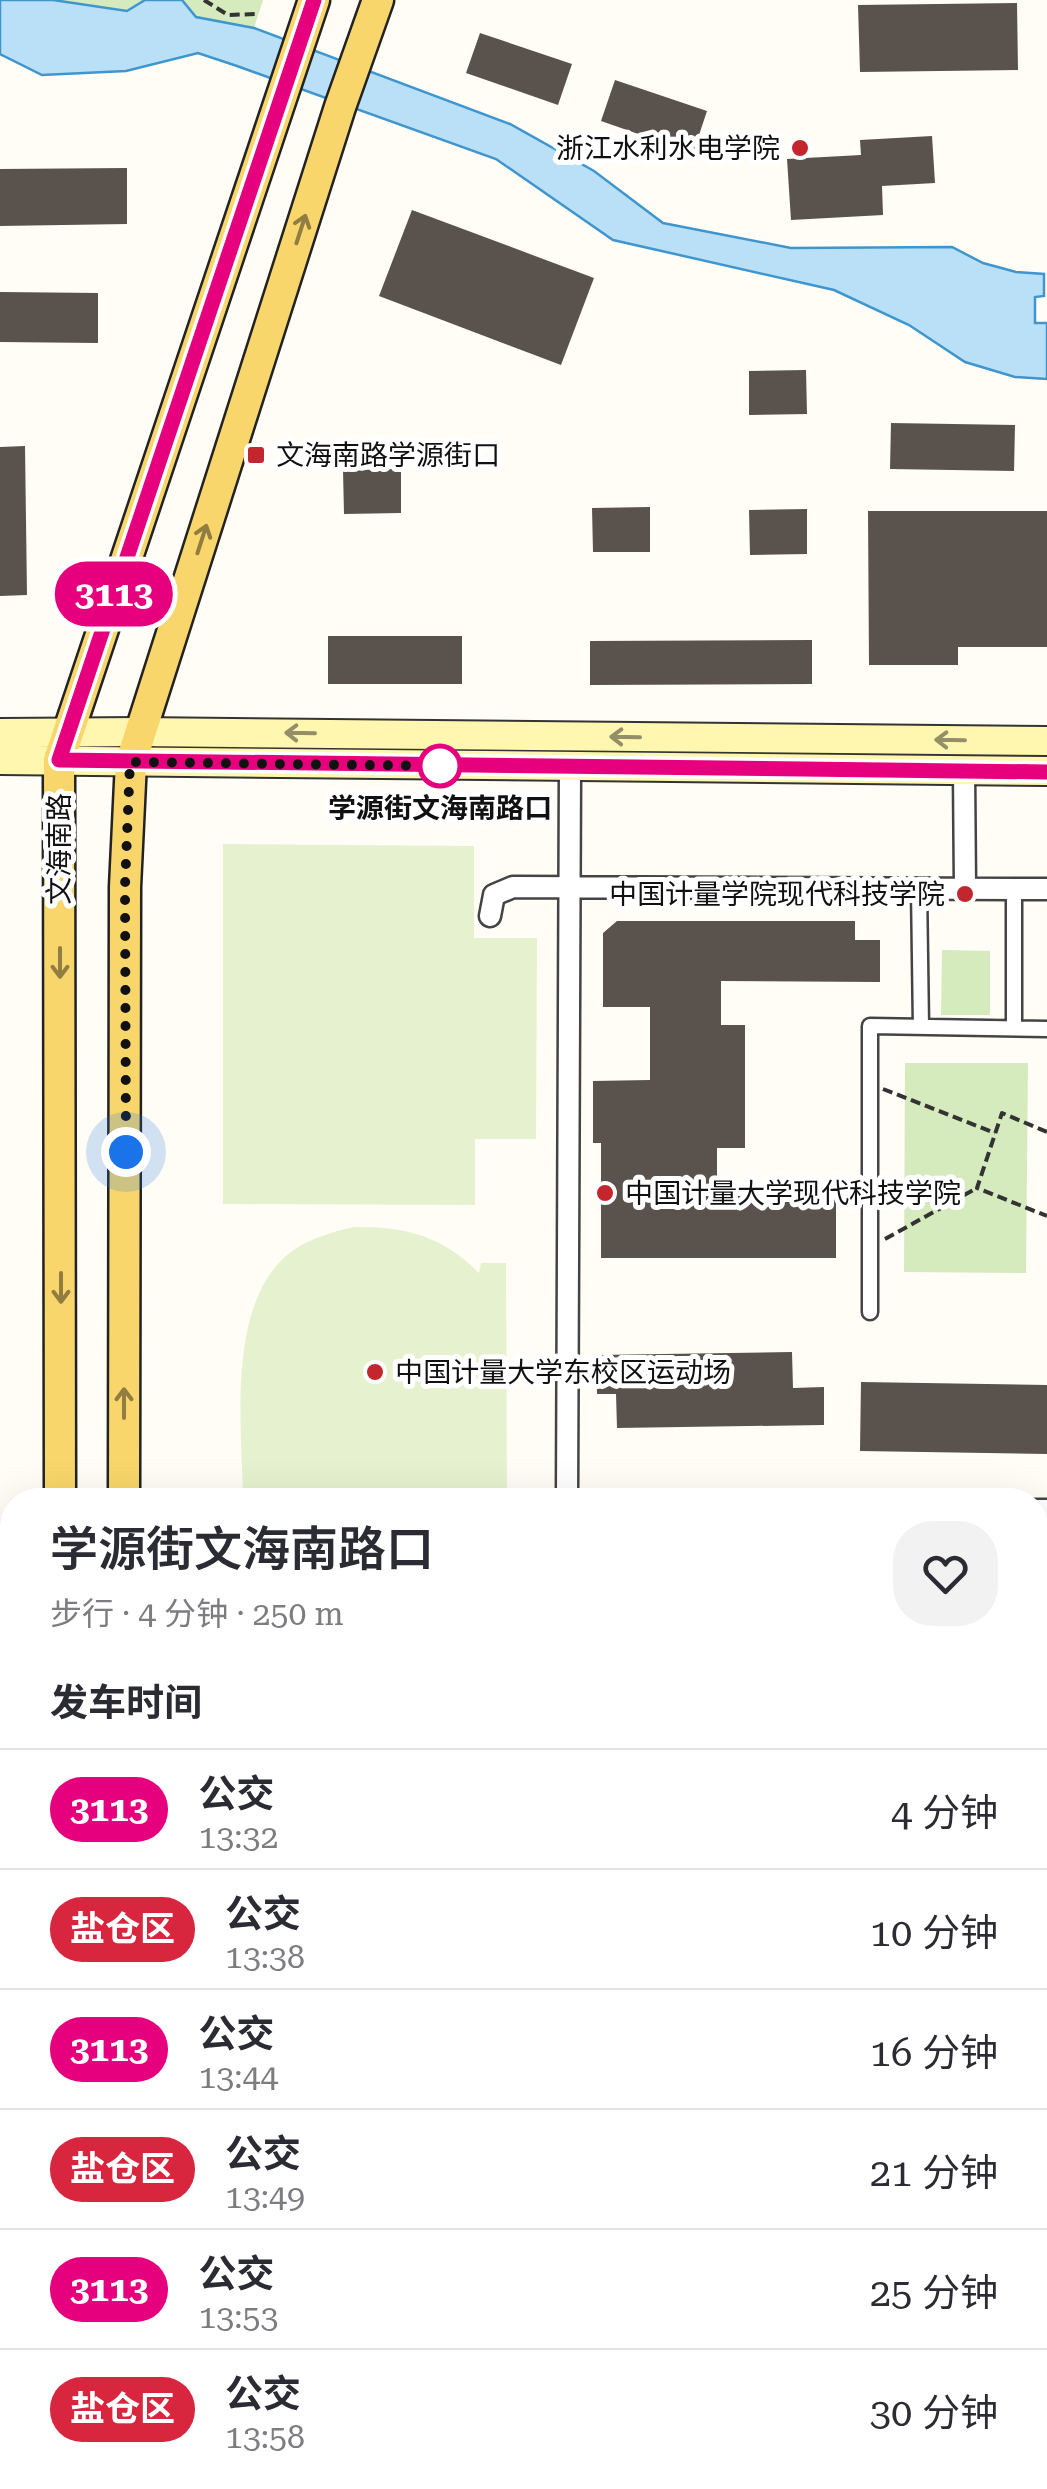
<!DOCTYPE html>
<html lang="zh">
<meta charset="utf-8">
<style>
body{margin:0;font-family:"Roboto Serif","Noto Sans SC",serif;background:#f2f2f3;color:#2b2b33;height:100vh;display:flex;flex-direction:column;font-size:38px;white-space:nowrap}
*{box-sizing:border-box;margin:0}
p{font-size:32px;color:#7c7c81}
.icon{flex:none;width:55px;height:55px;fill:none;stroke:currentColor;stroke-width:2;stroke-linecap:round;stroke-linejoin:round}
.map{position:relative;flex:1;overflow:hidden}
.details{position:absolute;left:0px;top:1488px;width:1048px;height:1002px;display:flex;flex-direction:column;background:#fff;border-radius:40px 40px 0 0;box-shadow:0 10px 40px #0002}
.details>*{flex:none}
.badge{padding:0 20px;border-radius:32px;font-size:35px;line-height:65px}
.you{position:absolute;width:50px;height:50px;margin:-25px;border:8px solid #fff;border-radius:50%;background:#1a73e8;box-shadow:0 0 0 15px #1a73e833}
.map>.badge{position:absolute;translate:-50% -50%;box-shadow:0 0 0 5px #fff}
h2{padding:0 50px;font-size:38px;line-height:90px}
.round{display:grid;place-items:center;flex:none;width:105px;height:105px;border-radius:40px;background:#f2f2f3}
.headline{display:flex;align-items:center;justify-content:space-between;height:170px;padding:0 50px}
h1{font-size:48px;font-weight:600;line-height:75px}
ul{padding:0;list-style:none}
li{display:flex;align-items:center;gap:30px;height:120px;padding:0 50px;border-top:2px solid #e1e1e2}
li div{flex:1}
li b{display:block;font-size:38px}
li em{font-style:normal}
li .badge{min-width:110px;font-weight:700;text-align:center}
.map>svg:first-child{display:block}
.industrial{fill:#eee6ef}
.farmland{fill:#f6f3d4}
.green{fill:#d5ebbd}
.pitch{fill:#e6f2cf}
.water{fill:#b9e0f7;stroke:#3f96cf;stroke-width:2.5}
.building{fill:#5a524d}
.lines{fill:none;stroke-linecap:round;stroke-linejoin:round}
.pedestrian-casing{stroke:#444;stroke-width:19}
.minor-casing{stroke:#444;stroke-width:25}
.secondary-casing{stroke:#333;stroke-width:32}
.primary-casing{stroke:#222;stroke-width:35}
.trunk-casing{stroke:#222;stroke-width:38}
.motorway-casing{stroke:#222;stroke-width:40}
.path{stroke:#333;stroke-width:4;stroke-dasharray:10 5;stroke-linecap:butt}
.pedestrian{stroke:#fff;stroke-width:14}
.minor{stroke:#fff;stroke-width:20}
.secondary{stroke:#fff6b0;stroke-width:28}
.primary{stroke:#f9d66b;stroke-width:30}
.trunk{stroke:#f7bc64;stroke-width:32}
.motorway{stroke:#f5a25d;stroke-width:35}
.oneway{stroke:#917d42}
.oneway2{stroke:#948f68}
.line-casing{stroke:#fff;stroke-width:22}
.line{stroke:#e6007e;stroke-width:15}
.walk{stroke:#111;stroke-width:10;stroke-dasharray:0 18}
.poi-dot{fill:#c4262e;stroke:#fff;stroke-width:4}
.stop-dot{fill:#fff;stroke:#e6007e;stroke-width:5}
.labels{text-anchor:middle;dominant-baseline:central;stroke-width:10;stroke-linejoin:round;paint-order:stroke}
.poi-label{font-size:28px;fill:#111;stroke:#fff;text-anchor:start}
.stop-label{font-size:28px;font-weight:bold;fill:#111;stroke:#fff}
.street-label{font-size:28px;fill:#111;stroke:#fff}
</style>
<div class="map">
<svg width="1047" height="2489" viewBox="0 0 1047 2489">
<rect width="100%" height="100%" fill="#fffdf5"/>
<!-- industrial -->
<path class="industrial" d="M538,2478h169l131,11h-309z"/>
<!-- farmland -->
<path class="farmland" d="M1035,2341l12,2v146h-179l-14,-11h181z"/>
<!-- green -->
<path class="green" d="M53,0h210l-9,28z
M942,950l48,1v64h-49z
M905,1063h123l-2,210 -122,-1z"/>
<!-- pitch -->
<path class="pitch" d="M223,844l251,2v92h63l-1,201h-61v66l-252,-1z
M354,1227c51,-1 89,9 125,46l2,-10h25l1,237h-264c-1,-73 -18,-204 52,-251 17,-11 40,-18 59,-22z"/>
<!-- water -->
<path class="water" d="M0,0h53l74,11 18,-11h37l14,17 58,11 256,96 84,47 69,52 128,25 161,-1 31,16 33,9 28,2v22l-9,1v26h12v56l-32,-2 -50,-15 -56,-37 -75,-35 -221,-50 -117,-81 -259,-93 -39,-13 -72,18 -84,4 -42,-21z"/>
<!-- building -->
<path class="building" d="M1017,3l1,67 -158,2 -2,-67z
M480,33l92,31 -14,41 -92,-32z
M615,80l92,31 -14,42 -92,-32z
M932,136l3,47 -53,3 1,29 -92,5 -4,-61 74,-4 -1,-15z
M127,168v56l-127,2v-57z
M412,210l182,68 -33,87 -182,-69z
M0,292l98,1v50l-98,-1z
M806,370l1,44 -58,1v-44z
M891,423l124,2 -1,46 -124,-2z
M25,446l2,149 -27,1v-149z
M401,469v44l-57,1 -1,-44z
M650,507v45h-57l-1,-44z
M807,509v45l-57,1 -1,-45z
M868,511h179v136h-89v18h-89z
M328,636h134v48h-134z
M812,640v44l-222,1v-44z
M617,921h238v19h25v42l-159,-1v44h24v123h-28v48h119v62h-235v-115h-8v-62l57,-1v-73h-47v-74z
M792,1352l1,36 31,-1v38l-207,3 -1,-34h-19l-1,-39z
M861,1382l186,3v69l-187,-3z"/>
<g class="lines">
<defs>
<path id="pedestrian" d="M919,888l2,139
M1014,889v139
M870,1312v-286l177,3"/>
<path id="minor" d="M964,772l1,116
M490,916l4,-21 19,-8 534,2
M567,1500l3,-732
M1035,1510h12"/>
<path id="secondary" d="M0,733l140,-1 907,9
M0,760l1047,11"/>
<path id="primary" d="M60,1500l-1,-740 255,-760
M124,1500l1,-613 6,-125 209,-655 38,-107
M1035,1830h12
M0,1945l12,-2
M1035,1960l12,-1
M0,2072l12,-3
M64,2478v11
M111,2489v-11"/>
<path id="trunk" d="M1035,1864l12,-1
M1035,1925l12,-1
M0,1989l12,-2
M0,2030l12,-3"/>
<path id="motorway" d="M1035,2097l12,1
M1035,2253l12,2
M0,2258l12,-3
M0,2307l12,-3"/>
</defs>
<!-- pedestrian casing -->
<use href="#pedestrian" class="pedestrian-casing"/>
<!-- minor casing -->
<use href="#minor" class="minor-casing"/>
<!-- secondary casing -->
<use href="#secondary" class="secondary-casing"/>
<!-- primary casing -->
<use href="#primary" class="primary-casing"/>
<!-- trunk casing -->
<use href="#trunk" class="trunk-casing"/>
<!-- motorway casing -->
<use href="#motorway" class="motorway-casing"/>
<!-- path -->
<path class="path" d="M204,0l24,15 30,-1
M883,1089l112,44
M1047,1132l-45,-19 -25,75 70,28
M885,1239l92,-51"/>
<!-- pedestrian -->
<use href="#pedestrian" class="pedestrian"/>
<!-- minor -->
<use href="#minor" class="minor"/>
<!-- secondary -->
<use href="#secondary" class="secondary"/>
<!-- primary -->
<use href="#primary" class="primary"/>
<!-- trunk -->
<use href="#trunk" class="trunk"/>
<!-- motorway -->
<use href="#motorway" class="motorway"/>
</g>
<!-- one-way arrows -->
<defs><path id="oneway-shaft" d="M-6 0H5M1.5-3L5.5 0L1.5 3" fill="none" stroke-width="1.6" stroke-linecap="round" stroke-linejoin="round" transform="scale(2.5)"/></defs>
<g class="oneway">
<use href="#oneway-shaft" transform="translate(301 229) rotate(-72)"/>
<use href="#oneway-shaft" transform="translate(202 539) rotate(-72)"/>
<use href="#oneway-shaft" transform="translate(60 963) rotate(90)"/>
<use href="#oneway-shaft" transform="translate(61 1288) rotate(90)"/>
<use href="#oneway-shaft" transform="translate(124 1403) rotate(-90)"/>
</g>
<g class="oneway2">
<use href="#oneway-shaft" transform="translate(300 733) rotate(-179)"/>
<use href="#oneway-shaft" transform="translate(625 737) rotate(-179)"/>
<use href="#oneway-shaft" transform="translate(950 740) rotate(-179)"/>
</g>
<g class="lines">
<defs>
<path id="line" d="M314,0l-255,760 988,12"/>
</defs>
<!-- line casing -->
<use href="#line" class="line-casing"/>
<!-- line -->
<use href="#line" class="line"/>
<!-- walk -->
<path class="walk" d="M126,1152l-1,-266 5,-124 310,4"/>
</g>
<!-- markers -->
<g class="poi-dot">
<circle cx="800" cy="148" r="10"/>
<rect x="246" y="445" width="20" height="20" rx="5"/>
<circle cx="965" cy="894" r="10"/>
<circle cx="605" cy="1193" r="10"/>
<circle cx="375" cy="1372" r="10"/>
</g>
<circle class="stop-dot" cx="440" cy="766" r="20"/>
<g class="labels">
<!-- poi labels -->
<g class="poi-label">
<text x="780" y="148" text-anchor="end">浙江水利水电学院</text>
<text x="276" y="455">文海南路学源街口</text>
<text x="945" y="894" text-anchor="end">中国计量学院现代科技学院</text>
<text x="625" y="1193">中国计量大学现代科技学院</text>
<text x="395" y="1372">中国计量大学东校区运动场</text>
</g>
<!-- stop labels -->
<g class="stop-label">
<text x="440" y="808">学源街文海南路口</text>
</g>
<!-- street labels -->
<g class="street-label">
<text transform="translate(59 849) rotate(-90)">文海南路</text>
</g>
</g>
</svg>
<div class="you" style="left:126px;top:1152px"></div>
<b class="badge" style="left:114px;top:594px;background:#e6007e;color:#fff">3113</b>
<section class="details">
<div class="headline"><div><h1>学源街文海南路口</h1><p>步行 · 4 分钟 · 250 m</p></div><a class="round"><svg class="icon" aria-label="heart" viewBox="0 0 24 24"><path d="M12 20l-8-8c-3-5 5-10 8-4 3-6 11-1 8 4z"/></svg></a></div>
<h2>发车时间</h2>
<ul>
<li><span class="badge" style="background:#e6007e;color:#fff">3113</span><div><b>公交</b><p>13:32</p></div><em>4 分钟</em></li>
<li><span class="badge" style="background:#d7263d;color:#fff">盐仓区</span><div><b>公交</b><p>13:38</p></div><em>10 分钟</em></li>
<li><span class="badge" style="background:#e6007e;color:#fff">3113</span><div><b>公交</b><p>13:44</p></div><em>16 分钟</em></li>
<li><span class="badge" style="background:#d7263d;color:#fff">盐仓区</span><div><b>公交</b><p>13:49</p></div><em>21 分钟</em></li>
<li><span class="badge" style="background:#e6007e;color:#fff">3113</span><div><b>公交</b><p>13:53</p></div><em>25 分钟</em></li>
<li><span class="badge" style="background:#d7263d;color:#fff">盐仓区</span><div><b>公交</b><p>13:58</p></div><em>30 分钟</em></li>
</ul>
</section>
</div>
